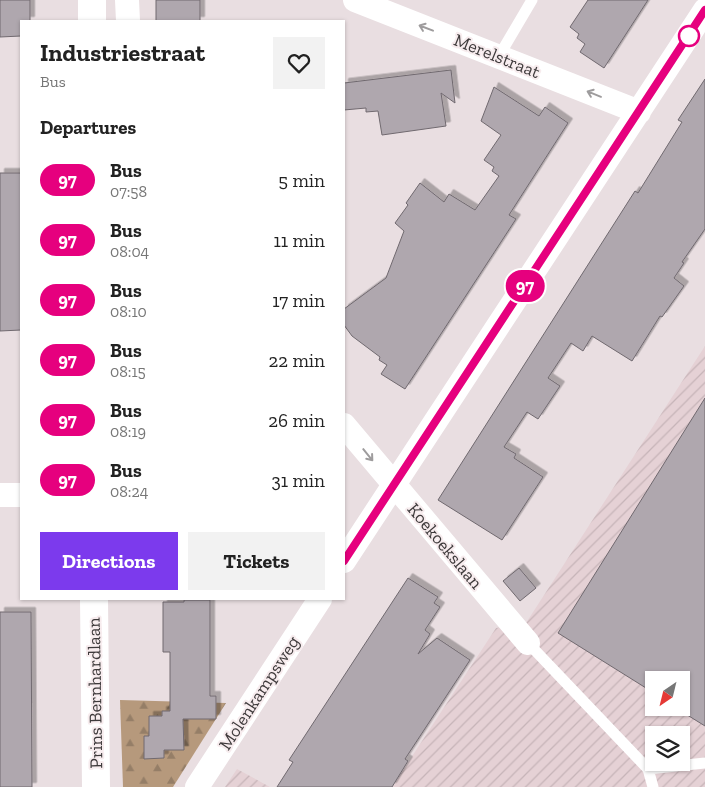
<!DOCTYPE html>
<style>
body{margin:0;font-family:"Zilla Slab",serif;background:#f2f2f2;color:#222;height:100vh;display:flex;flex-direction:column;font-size:19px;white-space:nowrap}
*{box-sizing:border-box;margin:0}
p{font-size:16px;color:#767676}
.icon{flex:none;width:28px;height:28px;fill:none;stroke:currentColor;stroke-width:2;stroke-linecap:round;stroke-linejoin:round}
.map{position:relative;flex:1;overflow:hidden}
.side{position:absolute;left:20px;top:20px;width:325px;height:580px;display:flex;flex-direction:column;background:#fff;border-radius:0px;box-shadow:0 1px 4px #0004}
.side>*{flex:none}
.badge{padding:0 10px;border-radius:16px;font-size:18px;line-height:32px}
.needle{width:32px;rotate:215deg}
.tools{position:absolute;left:645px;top:671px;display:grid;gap:10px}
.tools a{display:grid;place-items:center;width:45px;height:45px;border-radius:0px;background:#fff;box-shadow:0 1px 4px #0004;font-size:25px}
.map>.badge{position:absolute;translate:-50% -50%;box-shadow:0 0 0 2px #fff}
h2{padding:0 20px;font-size:19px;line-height:45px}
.round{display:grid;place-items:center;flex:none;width:52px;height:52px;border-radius:0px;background:#f2f2f2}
.head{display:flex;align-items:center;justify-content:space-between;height:85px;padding:0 20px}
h1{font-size:24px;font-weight:700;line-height:38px}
.primary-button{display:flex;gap:10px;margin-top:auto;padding:10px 20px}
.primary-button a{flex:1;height:58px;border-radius:0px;background:#7c3aed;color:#fff;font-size:20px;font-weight:700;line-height:58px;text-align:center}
.primary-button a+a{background:#f2f2f2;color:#222}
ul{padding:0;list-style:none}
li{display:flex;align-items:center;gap:15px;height:60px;padding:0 20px}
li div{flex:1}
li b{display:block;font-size:19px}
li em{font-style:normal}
li .badge{min-width:55px;font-weight:700;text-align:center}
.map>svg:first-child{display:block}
.industrial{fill:url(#industrial-furrows);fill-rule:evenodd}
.forest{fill:url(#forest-firs)}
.building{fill:#afa7ae;stroke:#70696f;filter:url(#shadow)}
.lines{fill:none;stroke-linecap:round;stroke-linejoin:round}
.lane{stroke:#fff;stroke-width:11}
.street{stroke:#fff;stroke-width:24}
.secondary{stroke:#fff;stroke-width:28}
.oneway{stroke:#9e9c9d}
.line-casing{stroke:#fff;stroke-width:11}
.line{stroke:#e6007e;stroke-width:8}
.stop-dot{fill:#fff;stroke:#e6007e;stroke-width:2.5}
.labels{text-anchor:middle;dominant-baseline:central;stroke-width:4;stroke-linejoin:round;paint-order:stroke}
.street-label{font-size:18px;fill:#3e3a3b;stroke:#f7ecee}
</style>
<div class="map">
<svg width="705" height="787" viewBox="0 0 705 787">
<defs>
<pattern id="industrial-furrows" width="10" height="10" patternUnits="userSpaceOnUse" patternTransform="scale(1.25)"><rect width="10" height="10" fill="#e5d1d5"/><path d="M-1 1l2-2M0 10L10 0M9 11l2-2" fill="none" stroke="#c6b4b8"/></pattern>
<pattern id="forest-firs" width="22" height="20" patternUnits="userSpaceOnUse" patternTransform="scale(1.25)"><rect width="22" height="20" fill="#b6997c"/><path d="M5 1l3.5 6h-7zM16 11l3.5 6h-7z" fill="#957e67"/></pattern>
<filter id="shadow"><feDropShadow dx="4.5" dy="-4.5" stdDeviation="0" flood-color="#0004"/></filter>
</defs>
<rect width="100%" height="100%" fill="#e9dee1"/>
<!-- industrial -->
<path class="industrial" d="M705,346v441h-313l104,-159 30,-5zM654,680h27v28h-27zM654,735h27v27h-27z
M237,769l33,18h-45z"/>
<!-- forest -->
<path class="forest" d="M120,700l106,3 -53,84h-50z"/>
<!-- building -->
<path class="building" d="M0,0h30v21h-9v15l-21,1z
M156,0h44v21h-44z
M588,0h60l-44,68 -24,-16 5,-8 -8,-6 2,-4 -9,-7z
M451,70l4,33 -14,-10 5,33 -64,9 -4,-24 -12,1v-4l-22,2v-27z
M705,79v150l-23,33 2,1 -10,15 10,8 -22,31 -2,-1 -28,45 -40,-25 -9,15 -12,-8 -23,35 12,8 -22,33 -11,-7 -23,35 12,7 -2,4 29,19 -41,63 -64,-40 197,-309 3,2 44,-71 -4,-2z
M494,87l45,29 6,-9 23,16 -59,92 7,4 -111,170 -24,-15 6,-9 -8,-5 1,-3 -28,-21 -8,-11v-16l42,-31 18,-47 -9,-8 13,-18 -2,-2 14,-20 24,19 5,-8 26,16 24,-34 -7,-5 2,-4 -10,-7 17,-25 -20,-14z
M0,173h21v157l-21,1z
M705,398v328l-29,-18h5v-28h-27v13l-96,-60z
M519,568l17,20 -16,13 -17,-20z
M408,578l30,19 -4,6 6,4 -15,23 5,4 -12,20 19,-16 33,22 -65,99 3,2 -16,26h-115l16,-25 -4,-2z
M184,600h26v96h6v23h-33l1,31h-20v8l-20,1v-23h5v-20h13v-5h8v-59h-7v-50h21z
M0,612h31l1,175h-32z"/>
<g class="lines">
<!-- lane -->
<path class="lane" d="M499,56l33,-56
M528,643l120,126 5,18
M648,769l57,-6"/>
<!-- street -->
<path class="street" d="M127,0l1,21
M355,0l284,112
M344,425l184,218
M0,495h21
M344,561l361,-551
M197,787l123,-188"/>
<!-- secondary -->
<path class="secondary" d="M92,0v21
M94,599l2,188"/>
</g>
<!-- one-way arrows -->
<defs><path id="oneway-shaft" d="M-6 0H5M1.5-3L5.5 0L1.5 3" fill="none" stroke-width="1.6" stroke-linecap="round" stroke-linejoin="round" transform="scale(1.25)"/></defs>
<g class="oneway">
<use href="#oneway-shaft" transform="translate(426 28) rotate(-159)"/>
<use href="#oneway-shaft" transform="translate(594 94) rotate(-158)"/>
<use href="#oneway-shaft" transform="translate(368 455) rotate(51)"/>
</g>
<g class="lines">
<defs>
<path id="line" d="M344,561l361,-551"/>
</defs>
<!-- line casing -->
<use href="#line" class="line-casing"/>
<!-- line -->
<use href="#line" class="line"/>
</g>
<!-- markers -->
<circle class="stop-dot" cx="689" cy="36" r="10"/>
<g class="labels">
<!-- street labels -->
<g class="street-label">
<text transform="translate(497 56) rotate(22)">Merelstraat</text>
<text transform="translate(445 546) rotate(50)">Koekoekslaan</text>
<text transform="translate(95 693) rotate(-91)">Prins Bernhardlaan</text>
<text transform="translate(259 693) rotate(-57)">Molenkampsweg</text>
</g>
</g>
</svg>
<div class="tools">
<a><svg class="needle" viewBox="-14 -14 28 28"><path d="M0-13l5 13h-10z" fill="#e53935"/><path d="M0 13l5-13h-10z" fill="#767676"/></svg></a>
<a><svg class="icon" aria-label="layers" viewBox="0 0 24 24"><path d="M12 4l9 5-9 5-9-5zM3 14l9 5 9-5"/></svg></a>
</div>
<b class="badge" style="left:525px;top:286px;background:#e6007e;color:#fff">97</b>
<section class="side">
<div class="head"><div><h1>Industriestraat</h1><p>Bus</p></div><a class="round"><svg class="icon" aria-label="heart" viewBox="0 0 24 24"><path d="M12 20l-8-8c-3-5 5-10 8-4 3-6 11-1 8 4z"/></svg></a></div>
<h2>Departures</h2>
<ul>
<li><span class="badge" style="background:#e6007e;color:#fff">97</span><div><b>Bus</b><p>07:58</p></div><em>5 min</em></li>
<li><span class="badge" style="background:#e6007e;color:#fff">97</span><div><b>Bus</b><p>08:04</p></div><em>11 min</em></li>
<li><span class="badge" style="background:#e6007e;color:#fff">97</span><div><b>Bus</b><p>08:10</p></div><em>17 min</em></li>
<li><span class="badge" style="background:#e6007e;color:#fff">97</span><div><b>Bus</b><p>08:15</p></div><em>22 min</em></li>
<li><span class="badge" style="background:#e6007e;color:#fff">97</span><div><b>Bus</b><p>08:19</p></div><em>26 min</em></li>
<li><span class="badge" style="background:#e6007e;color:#fff">97</span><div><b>Bus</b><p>08:24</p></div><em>31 min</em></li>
</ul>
<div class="primary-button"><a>Directions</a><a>Tickets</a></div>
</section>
</div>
